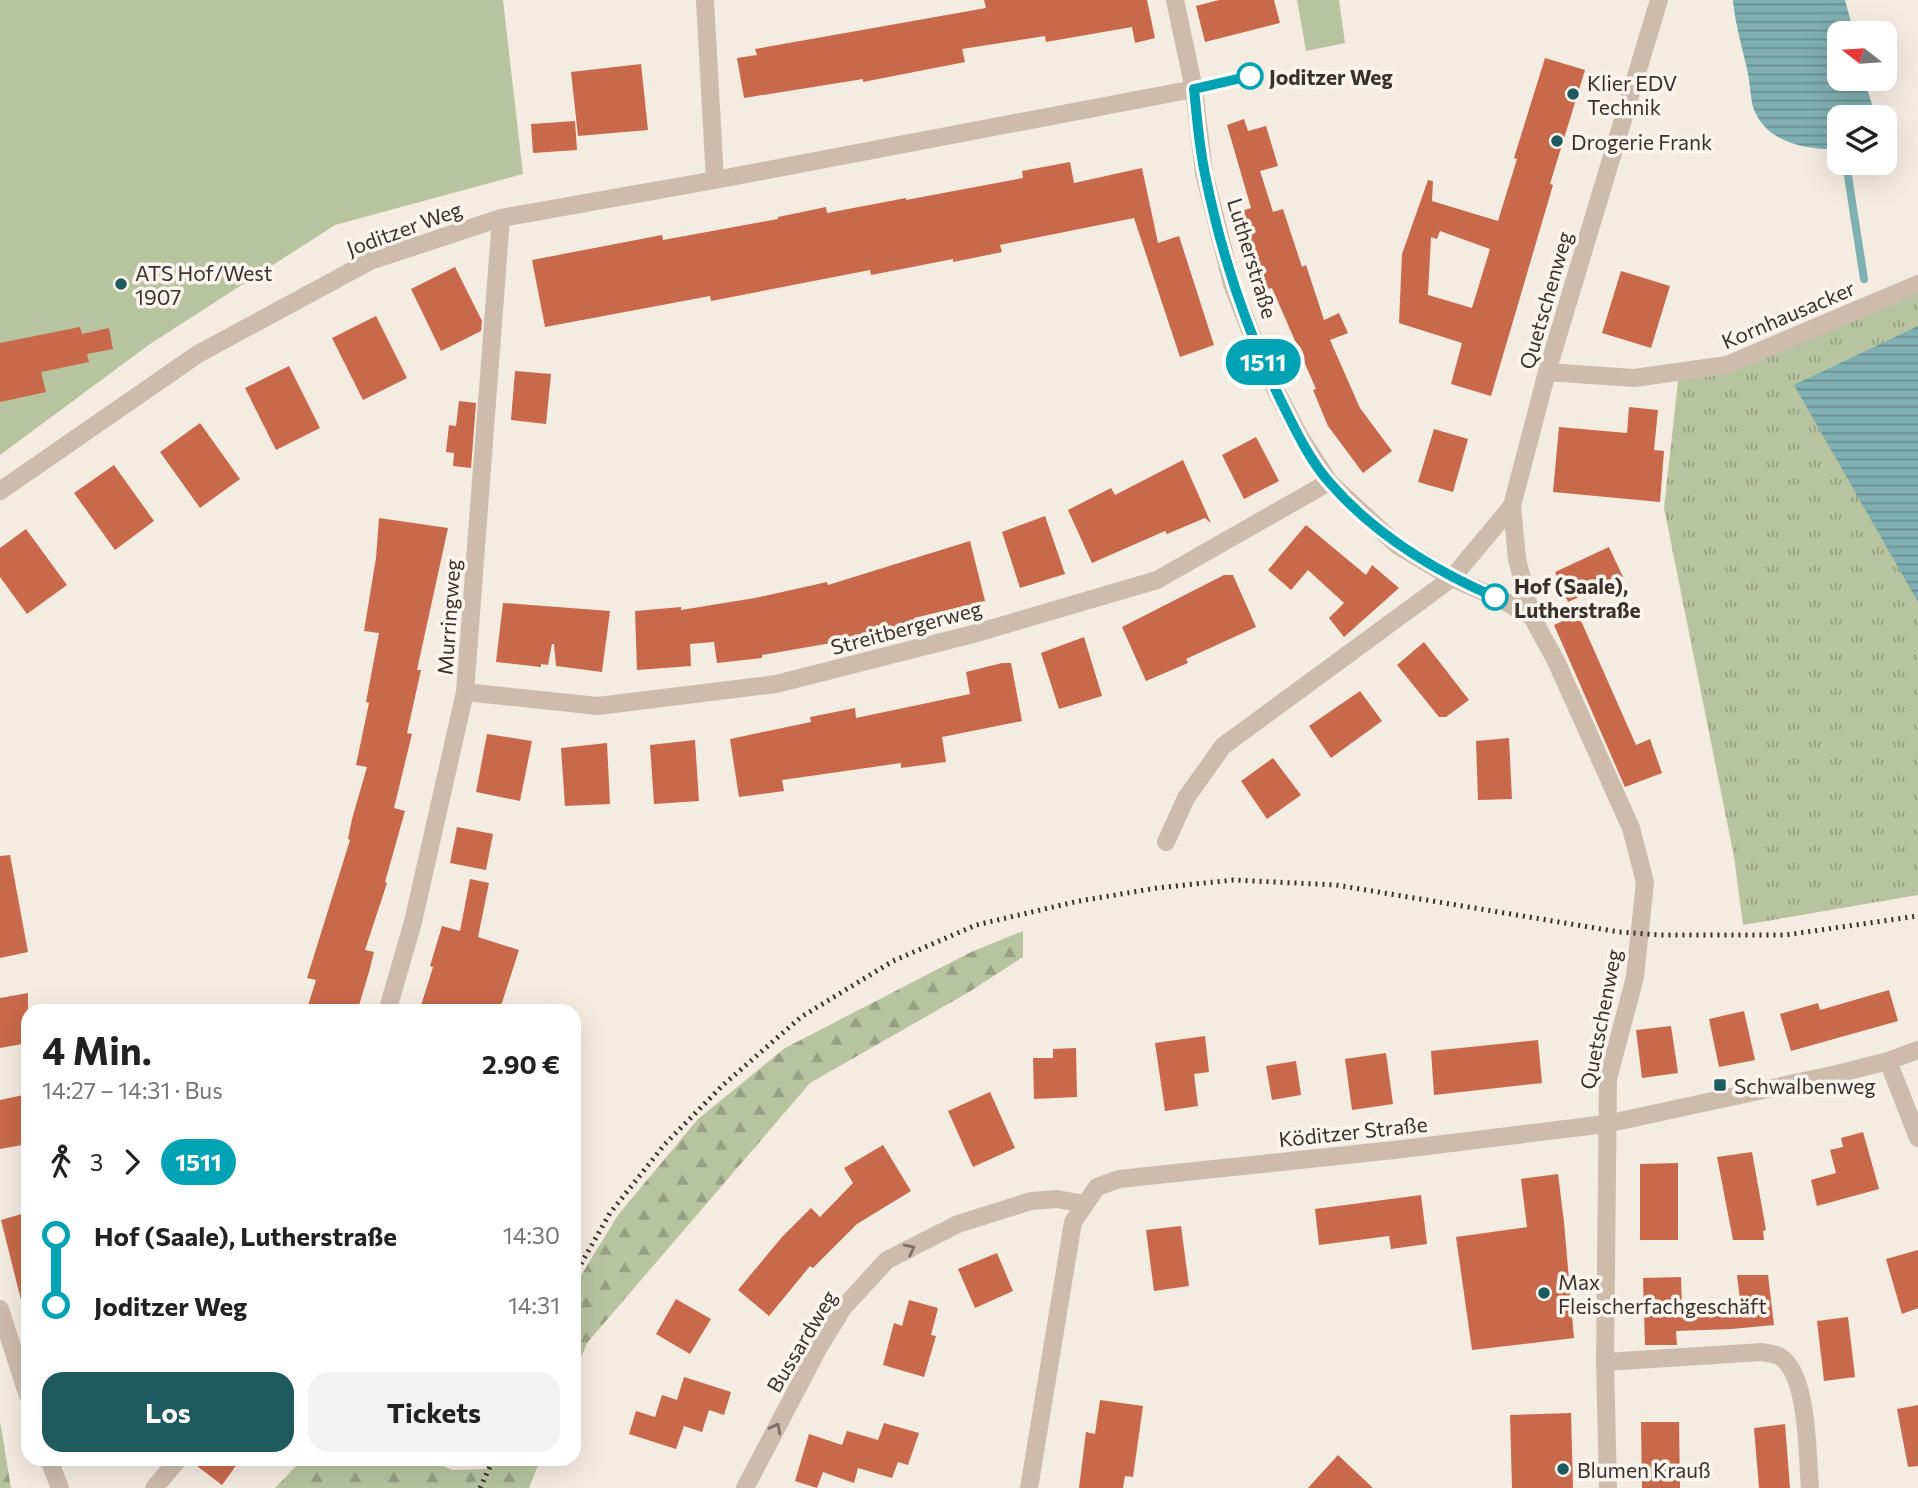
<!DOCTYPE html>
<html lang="de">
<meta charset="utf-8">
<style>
body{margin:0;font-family:Commissioner,sans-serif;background:#f2f2f2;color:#222;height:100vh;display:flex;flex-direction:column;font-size:26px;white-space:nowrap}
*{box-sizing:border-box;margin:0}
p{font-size:23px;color:#767676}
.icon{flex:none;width:38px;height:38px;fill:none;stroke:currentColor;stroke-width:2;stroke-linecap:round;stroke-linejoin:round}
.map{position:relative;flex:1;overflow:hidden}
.drawer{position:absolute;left:21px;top:1004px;width:560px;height:462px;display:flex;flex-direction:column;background:#fff;border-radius:21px;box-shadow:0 7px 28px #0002}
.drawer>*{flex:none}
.badge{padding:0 14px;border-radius:23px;font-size:24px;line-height:46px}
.needle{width:46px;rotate:287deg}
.buttons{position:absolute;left:1827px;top:21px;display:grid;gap:14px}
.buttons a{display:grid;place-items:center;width:70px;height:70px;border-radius:14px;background:#fff;box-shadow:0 7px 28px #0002;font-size:35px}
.map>.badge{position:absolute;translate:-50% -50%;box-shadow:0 0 0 4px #fff}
.legs{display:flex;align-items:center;gap:10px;height:77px;padding:0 21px;font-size:23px}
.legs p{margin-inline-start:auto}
.summary{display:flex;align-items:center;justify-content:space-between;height:119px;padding:0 21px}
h1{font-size:38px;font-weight:700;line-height:52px}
.action{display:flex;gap:14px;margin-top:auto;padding:14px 21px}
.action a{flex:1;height:80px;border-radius:21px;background:#1f5a5e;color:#fff;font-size:28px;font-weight:700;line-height:80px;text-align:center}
.action a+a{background:#f2f2f2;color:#222}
ul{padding:0 21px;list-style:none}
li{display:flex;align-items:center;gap:24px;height:70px;font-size:26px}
li i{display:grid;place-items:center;width:10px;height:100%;margin:0 9px;background:currentColor}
li i::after{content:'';width:18px;height:18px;margin:-9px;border:5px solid;border-radius:50%;background:#fff}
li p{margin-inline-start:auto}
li:first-child i{background:linear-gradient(#0000 50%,currentColor 0)}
li:last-child i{background:linear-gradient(currentColor 50%,#0000 0)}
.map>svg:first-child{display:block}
.grass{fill:url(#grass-tufts)}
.forest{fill:url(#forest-firs)}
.park{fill:#b8c4a0}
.water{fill:url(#water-rules)}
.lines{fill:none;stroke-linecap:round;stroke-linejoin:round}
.stream{stroke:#7fb0b2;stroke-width:8}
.building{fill:#c8694b;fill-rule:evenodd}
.minor{stroke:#cdbbac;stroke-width:18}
.rail{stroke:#3b302b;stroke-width:5;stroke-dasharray:2 5;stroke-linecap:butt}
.oneway{stroke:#7d6f65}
.line-1-casing{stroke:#fff;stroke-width:16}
.line-1{stroke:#00a3b4;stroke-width:10}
.stop-1-dot{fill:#fff;stroke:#00a3b4;stroke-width:3.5}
.poi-dot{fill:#1f5a5e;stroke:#fbf5ee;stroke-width:2.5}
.labels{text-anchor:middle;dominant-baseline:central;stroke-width:7;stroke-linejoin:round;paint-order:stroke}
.stop-label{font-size:21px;font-weight:bold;fill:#3b302b;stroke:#fbf5ee;text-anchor:start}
.poi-label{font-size:21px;fill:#3b302b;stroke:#fbf5ee;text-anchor:start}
.street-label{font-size:21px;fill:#3b302b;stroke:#fbf5ee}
</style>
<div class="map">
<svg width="1918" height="1488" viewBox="0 0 1918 1488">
<defs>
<pattern id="grass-tufts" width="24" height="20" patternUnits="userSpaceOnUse" patternTransform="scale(1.75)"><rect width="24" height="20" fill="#b8c4a0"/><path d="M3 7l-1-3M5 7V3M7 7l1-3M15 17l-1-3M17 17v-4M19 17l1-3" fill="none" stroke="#97a083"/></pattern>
<pattern id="forest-firs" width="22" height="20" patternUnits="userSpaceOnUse" patternTransform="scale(1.75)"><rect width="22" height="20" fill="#b8c4a0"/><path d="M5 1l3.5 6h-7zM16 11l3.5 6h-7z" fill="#97a083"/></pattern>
<pattern id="water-rules" width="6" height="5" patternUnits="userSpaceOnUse" patternTransform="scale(1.75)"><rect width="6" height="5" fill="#7fb0b2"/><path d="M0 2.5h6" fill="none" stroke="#699091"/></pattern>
</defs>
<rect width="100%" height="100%" fill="#f4ebe1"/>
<!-- grass -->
<path class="grass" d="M1918,284v611l-175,30 -9,-68 -70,-349 15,-136 48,-7z"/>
<!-- forest -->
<path class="forest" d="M1023,931v26l-54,35 -159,91 -223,260 -13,33v-89l44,-72 80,-96 87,-71 186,-96z
M0,1421l11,67h-11z
M302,1460h128l22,10 36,-1 5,-9h47l-11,28h-254z"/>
<!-- park -->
<path class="park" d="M0,0h503l20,174 -188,51 -185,119 -150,111z
M1297,0h42l6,43 -39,8z"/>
<!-- water -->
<path class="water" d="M1733,0h112l9,33h-15v46h25l12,38h-37v33c-33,-1 -73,-6 -86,-43 -3,-12 -3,-26 -6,-38 -5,-23 -12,-45 -14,-69z
M1918,326v276l-124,-217z"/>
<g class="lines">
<!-- stream -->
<path class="stream" d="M1846,163l18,116"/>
</g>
<!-- building -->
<path class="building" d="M984,0h163l8,38 -20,5 -3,-16 -86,15 -1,-6 -83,13 3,13 -102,20v-3l-119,19 -7,-40 20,-3 -2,-6 231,-41z
M1219,0h55l6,23 -75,19 -9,-36z
M1545,58l40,12 -35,114 3,1 -62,211 -40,-12 11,-41 -63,-20 3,-69 26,-74 5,1 -1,20 66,20 19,-62 -3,-1zM1440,231l50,18 -18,59 -44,-13 3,-58 6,2z
M641,64l7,66 -70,6 -7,-64z
M1244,119l4,12 18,-5 12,40 -18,5 13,41 10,-3 19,58 4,-2 18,55 15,-7 9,20 -18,7 30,68 32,43 -29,22 -35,-47 -15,-36 3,-1 -44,-101 -10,3 -19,-57 -4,1 -7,-21 19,-6 -24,-83z
M575,121l2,29 -44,3 -2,-29z
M1070,162l4,21 68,-15 16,75 21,-7 35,109 -34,12 -46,-139 -134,27 2,7 -24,5 -25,5v-3l-82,16 -1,-5 -159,31 -1,-5 -165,31 -13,-67 130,-25 1,5 115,-21v-2l48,-10 1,6 79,-15v2l117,-22 -1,-7z
M455,267l27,54 -1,10 -40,20 -30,-62z
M1621,271l49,15 -19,62 -49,-15z
M376,316l31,62 -44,22 -31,-62z
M80,327l2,7 27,-6 4,21 -26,5 2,8 -48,10 5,20 -46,10v-59z
M289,366l31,62 -44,22 -31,-62z
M515,371l36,3 -5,50 -35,-4z
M459,401l17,2 -5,65 -18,-2 1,-13 -8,-1 3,-27 7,1z
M1629,407l29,3 -4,40 10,1 -4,51 -107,-10 6,-65 68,6z
M200,423l40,56 -40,29 -40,-56z
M1434,429l34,10 -15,53 -35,-10z
M1256,437l23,44 -35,18 -22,-44z
M1183,460l28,63 -6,-5 -38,16 -2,-3 -73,32 -24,-53 43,-22 4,7z
M114,465l40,56 -39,29 -41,-57z
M1045,516l20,58 -45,14 -18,-56z
M379,518l69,10 -31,142h4l-14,63 5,1 -18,74 11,3 -20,71 2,1 -22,67 9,2 -5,20 -12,40h-51l10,-32 -9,-2 43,-138 -2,-1 4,-20 15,-52 -11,-2 13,-62 -3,-1 13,-69 -15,-2 12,-73z
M1306,525l60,50 6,-10 27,23 -55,49 -15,-19 15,-15 -36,-33 -17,20 -23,-20z
M26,529l41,56 -40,29 -27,-37v-29z
M970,541l15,60 -71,17 1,5 -78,19 -75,13v3l-45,5 -3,-21 -24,2 1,22 -54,4 -2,-59 46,-4v3l74,-12 72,-16 1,3z
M1609,547l14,30 -55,25 -13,-30z
M1224,575h9l23,52 -70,32 2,4 -42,18 -24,-54z
M503,603l107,8 -8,61 -46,-6 -2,-22h-2l-4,21 -7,-1v3l-45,-5z
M1578,614l58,131 14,-6 12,34 -37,14 -71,-162z
M1084,637l18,59 -43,13 -18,-56z
M1424,642l45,58 -23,17h-7l-42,-52z
M1002,663h9l11,58 -80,16 4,25 -45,6v-5l-119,17 2,11 -45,6 -9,-58 81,-17 -1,-5 45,-9 1,10 114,-24 -4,-22z
M1360,691l22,30 -51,37 -22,-32z
M487,734l45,7 -12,60 -44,-9z
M1509,738l3,61 -34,1 -2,-59z
M695,740l4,61 -45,3 -4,-59z
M607,743l3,61 -45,2 -4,-58z
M1273,758l28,37 -34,24 -26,-38z
M457,827l36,7 -7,36 -36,-7z
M10,855l18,97 -28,6v-102z
M470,879l19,4 -11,54 41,13 -20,62h-80l14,-45 -3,-1 12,-40 18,5z
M1889,990l9,31 -107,30 -11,-37 38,-11 2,7z
M28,993v50l-28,5v-50z
M1744,1011l11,49 -36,7 -10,-48z
M1671,1026l7,47 -36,5 -6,-48z
M1205,1036l4,36 -15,2 4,32 -33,5 -10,-68z
M1538,1040l4,43 -108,12 -3,-44z
M1076,1048l1,49 -43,2 -1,-41h20v-9z
M1386,1053l7,51 -41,6 -7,-51z
M1296,1061l5,34 -29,5 -6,-34z
M990,1092l25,56 -42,19 -25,-56z
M28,1094v50l-28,5v-49z
M1863,1132l16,57 -62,17 -6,-26 25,-7 -6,-23 13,-3 -2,-9z
M883,1145l28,46 -54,33 -44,44 -3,-2 -41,50 -31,-26 44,-53 29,-29 9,9 33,-34 -9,-15z
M1752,1152l14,78 -3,1 1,9h-31l-16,-83z
M1678,1163v77h-38v-76z
M1558,1174l6,48 10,116 -102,12 -16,-113 71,-10 -6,-48z
M1421,1195l6,49 -36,5 -2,-13 -70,9 -4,-36z
M28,1212v87l-7,1 -20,-80z
M1181,1226l8,60 -35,5 -8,-61z
M1918,1250v58l-16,6 -16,-55z
M997,1253l16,38 -38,17 -17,-39z
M1737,1275h31l6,50 -42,4 -56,2 1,14h-32l-2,-67 38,-1 1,31 59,-1z
M676,1299l35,20 -21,35 -34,-20z
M909,1300l29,8 -7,27 5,1 -12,41 -41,-12 11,-42 8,3z
M1848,1317l7,60 -31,4 -7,-60z
M684,1377l47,15 -7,23 -15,-5 -7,22 -18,-6 -8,23 -47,-15 7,-23 19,6 7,-22 15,5z
M1100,1400l43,6 -10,71 -8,-1 -2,12h-44l7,-56 9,2z
M1918,1405v61l-10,1 -11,-58z
M1571,1413l2,75h-61l-2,-73z
M1641,1422h38l1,66h-38z
M884,1423l35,10 -11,32 -10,-3 -6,16 -34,-10 -4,15 -31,-11 -6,16 -22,-7 14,-47 33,11 5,-14 31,9z
M1785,1424l5,64h-31l-5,-60z
M1338,1455l35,33h-65z
M189,1460h51l-18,25z"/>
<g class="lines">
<!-- minor -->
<path class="minor" d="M705,0l10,180
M1175,0l19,89 10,84 28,111 34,87 34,66 29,45 68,63 55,33 52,23 28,16 24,44 75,167 14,54 -10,95 -27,102 -3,283 3,126
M1547,372l87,6 93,-13 191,-81
M0,491l198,-137 172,-93 131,-43 214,-38 479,-91
M1532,617l-15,-58 -5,-53 35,-134 112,-372
M465,692l133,14 178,-22 197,-50 184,-54 172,-98
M1166,842l20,-44 37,-52 229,-168 60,-72
M387,1012l26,-90 52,-230 36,-474
M1888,1061l30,77
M0,1309l28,87
M1605,1362l157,-10c5,1 12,2 17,4 30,17 28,100 31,132
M49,1460l11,28
M154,1488l24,-28
M745,1488l74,-141 24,-39 44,-48 71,-36 73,-23 26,-2 27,5
M1029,1488l44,-266 24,-35 22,-8 275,-29 212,-26 231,-50 51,-13 30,-11"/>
<!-- rail -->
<path class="rail" d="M574,1276l36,-63 55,-69 57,-58 79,-69 92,-56 83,-36 103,-24 78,-13 76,-8 103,5 283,47 42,3h124l133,-19
M480,1488l13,-28"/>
</g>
<!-- one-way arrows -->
<defs><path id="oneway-chevron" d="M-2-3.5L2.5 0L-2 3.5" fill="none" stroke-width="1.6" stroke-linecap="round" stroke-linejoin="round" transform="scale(1.75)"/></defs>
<g class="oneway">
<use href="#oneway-chevron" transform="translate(910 1249) rotate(-27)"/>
<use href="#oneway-chevron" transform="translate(776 1428) rotate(-62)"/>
</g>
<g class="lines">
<defs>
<path id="line-1" d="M1250,76l-56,13c3,28 5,57 11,85 16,80 42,158 78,231 13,26 27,56 47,78 45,52 103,87 165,114"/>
</defs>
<!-- line-1 casing -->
<use href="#line-1" class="line-1-casing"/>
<!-- line-1 -->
<use href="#line-1" class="line-1"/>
</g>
<!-- markers -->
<g class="stop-1-dot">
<circle cx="1250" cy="76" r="12"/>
<circle cx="1495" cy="597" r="12"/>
</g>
<g class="poi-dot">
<circle cx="1573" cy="94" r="7"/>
<circle cx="1557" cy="141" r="7"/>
<circle cx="121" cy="284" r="7"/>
<rect x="1713" y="1078" width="14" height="14" rx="3.5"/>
<circle cx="1544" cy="1293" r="7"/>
<circle cx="1563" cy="1469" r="7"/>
</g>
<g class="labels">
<!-- stop labels -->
<g class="stop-label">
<text x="1269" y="76">Joditzer Weg</text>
<text x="1514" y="585">Hof (Saale),<tspan x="1514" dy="24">Lutherstraße</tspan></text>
</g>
<!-- poi labels -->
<g class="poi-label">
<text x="1587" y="82">Klier EDV<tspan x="1587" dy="24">Technik</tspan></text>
<text x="1571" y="141">Drogerie Frank</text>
<text x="135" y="272">ATS Hof/West<tspan x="135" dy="24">1907</tspan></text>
<text x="1734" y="1085">Schwalbenweg</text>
<text x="1558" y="1281">Max<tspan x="1558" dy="24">Fleischerfachgeschäft</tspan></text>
<text x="1577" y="1469">Blumen Krauß</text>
</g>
<!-- street labels -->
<g class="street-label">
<text transform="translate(404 228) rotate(-20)">Joditzer Weg</text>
<text transform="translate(1253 258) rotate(73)">Lutherstraße</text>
<text transform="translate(1545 300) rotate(-74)">Quetschenweg</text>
<text transform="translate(1788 314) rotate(-23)">Kornhausacker</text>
<text transform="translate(448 617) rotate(-86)">Murringweg</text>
<text transform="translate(906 627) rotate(-15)">Streitbergerweg</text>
<text transform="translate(1600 1019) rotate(-79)">Quetschenweg</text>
<text transform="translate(1353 1131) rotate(-6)">Köditzer Straße</text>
<text transform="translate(801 1341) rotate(-59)">Bussardweg</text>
</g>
</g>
</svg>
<div class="buttons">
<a><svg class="needle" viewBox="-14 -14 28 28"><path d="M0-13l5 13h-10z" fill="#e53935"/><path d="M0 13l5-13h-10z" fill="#767676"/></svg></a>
<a><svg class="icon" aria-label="layers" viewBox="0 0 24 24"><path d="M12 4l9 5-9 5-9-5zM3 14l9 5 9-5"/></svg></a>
</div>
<b class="badge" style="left:1263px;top:362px;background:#00a3b4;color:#fff">1511</b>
<section class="drawer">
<div class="summary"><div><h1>4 Min.</h1><p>14:27 – 14:31 · Bus</p></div><b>2.90 €</b></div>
<div class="legs"><svg class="icon" aria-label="walk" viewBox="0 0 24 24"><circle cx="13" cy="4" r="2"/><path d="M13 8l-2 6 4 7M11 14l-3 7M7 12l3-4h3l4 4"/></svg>3<svg class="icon" aria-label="forward" viewBox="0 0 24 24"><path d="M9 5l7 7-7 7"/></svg><b class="badge" style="background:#00a3b4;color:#fff">1511</b></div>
<ul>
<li><i style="color:#00a3b4"></i><b>Hof (Saale), Lutherstraße</b><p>14:30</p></li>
<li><i style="color:#00a3b4"></i><b>Joditzer Weg</b><p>14:31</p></li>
</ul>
<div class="action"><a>Los</a><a>Tickets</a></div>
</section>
</div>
